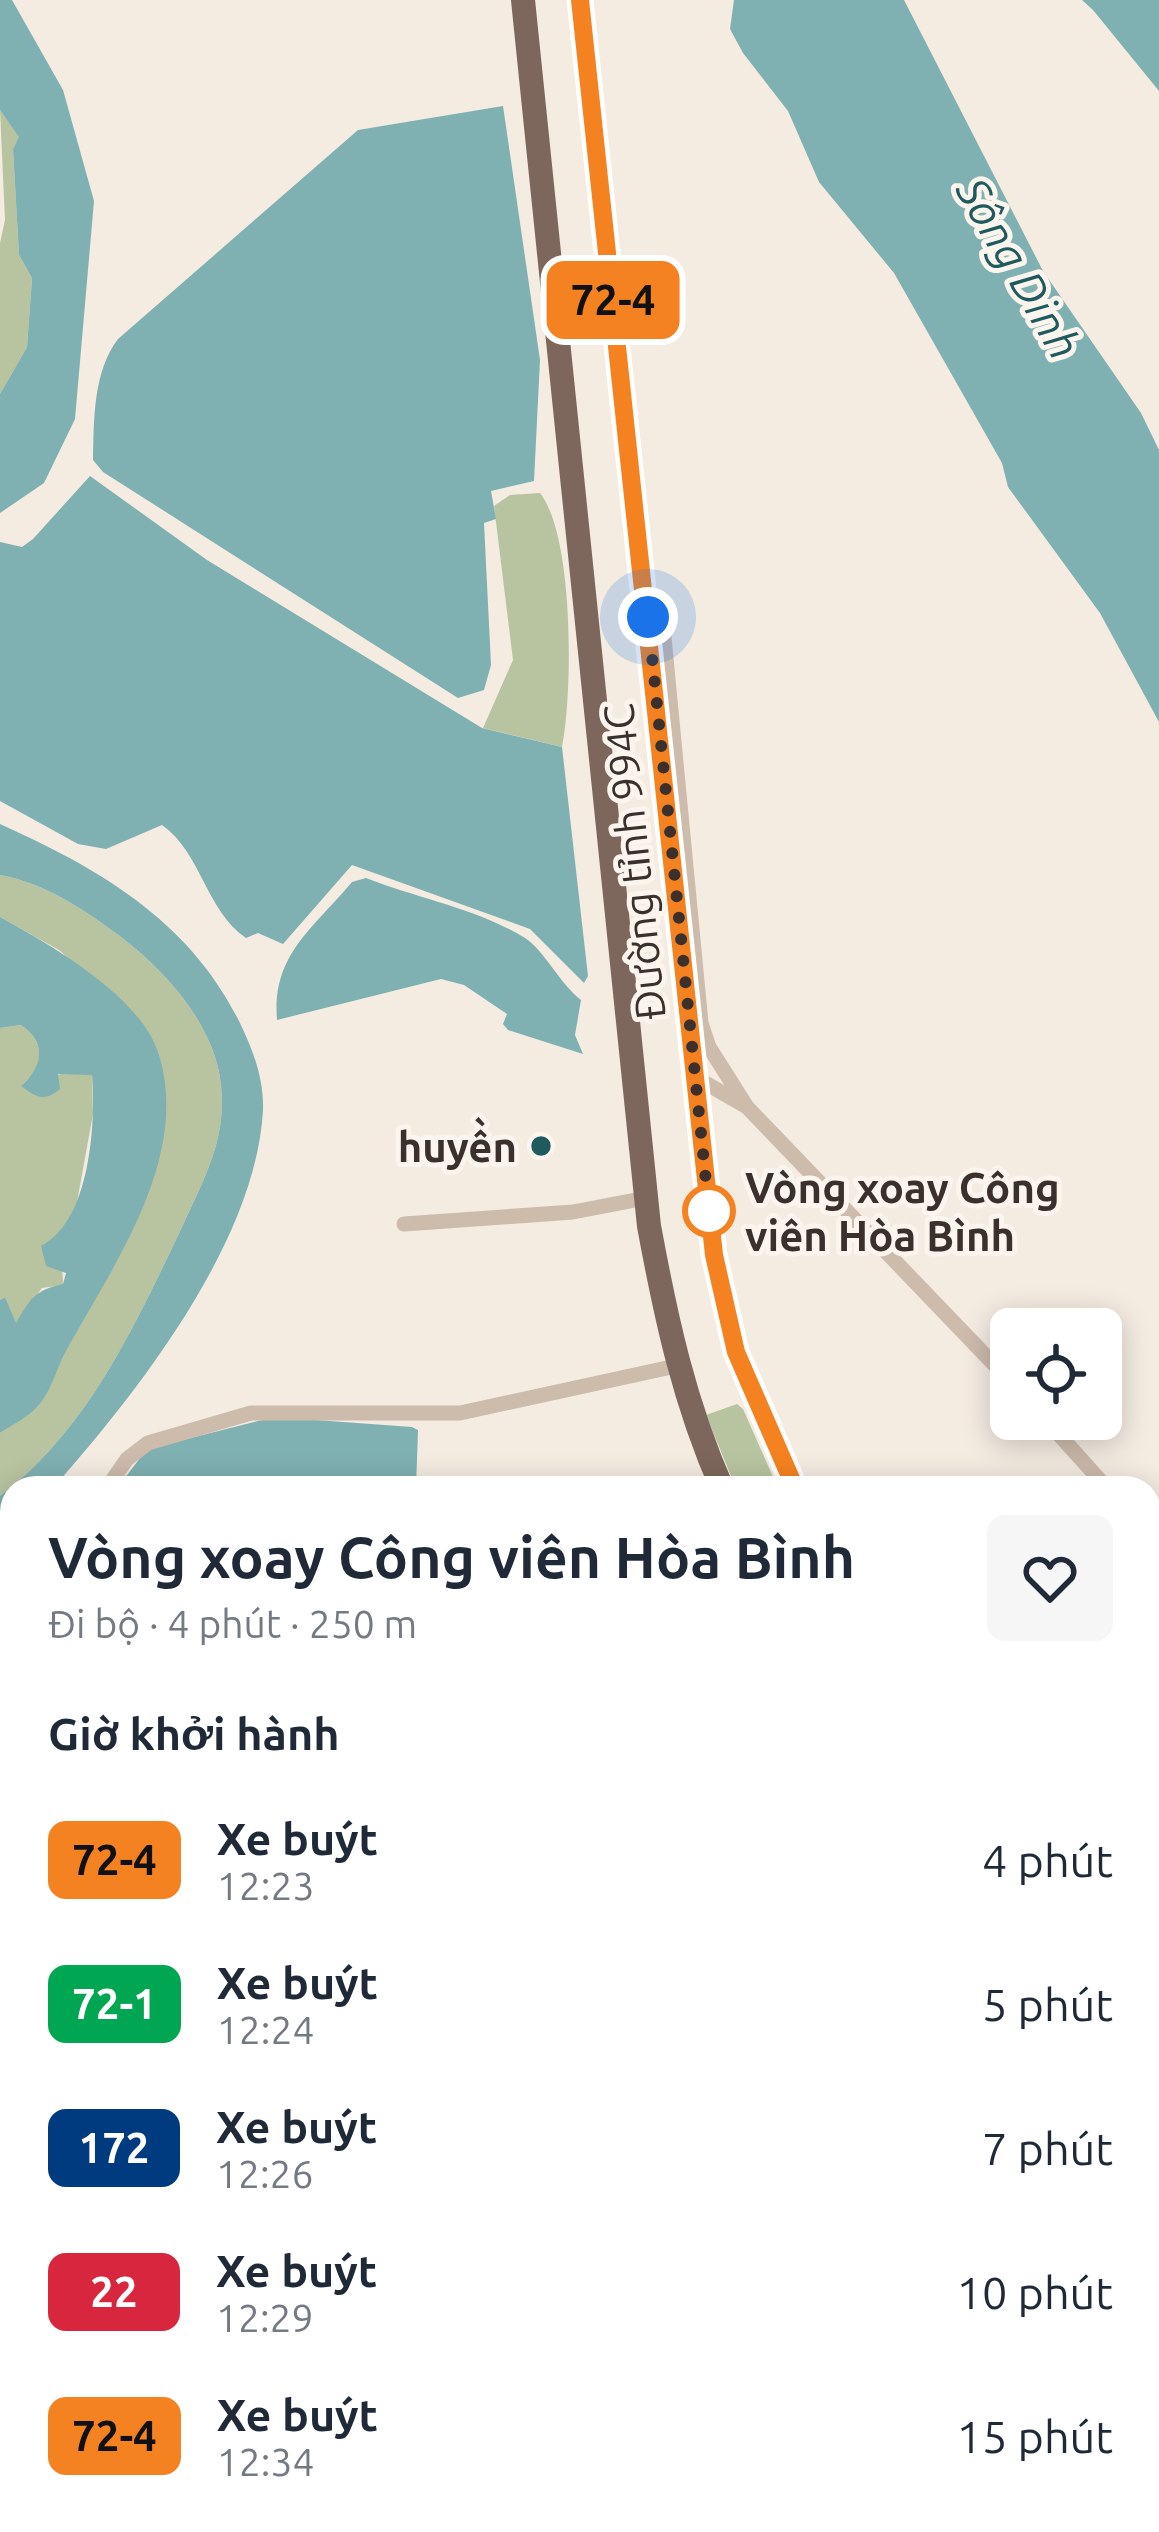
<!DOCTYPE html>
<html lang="vi">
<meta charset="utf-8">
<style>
body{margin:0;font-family:Ubuntu,sans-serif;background:#f6f6f7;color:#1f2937;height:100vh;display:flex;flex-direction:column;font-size:45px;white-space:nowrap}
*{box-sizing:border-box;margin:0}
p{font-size:39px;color:#747a83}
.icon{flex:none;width:66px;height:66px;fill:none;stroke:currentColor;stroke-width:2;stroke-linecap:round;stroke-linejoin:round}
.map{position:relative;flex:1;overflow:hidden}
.drawer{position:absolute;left:0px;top:1476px;width:1161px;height:1056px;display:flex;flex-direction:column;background:#fff;border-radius:36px 36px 0 0;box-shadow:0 6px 30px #0003}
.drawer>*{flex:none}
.badge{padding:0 24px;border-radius:18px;font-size:42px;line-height:78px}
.controls{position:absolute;left:990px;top:1308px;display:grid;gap:24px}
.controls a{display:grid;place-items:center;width:132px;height:132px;border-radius:18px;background:#fff;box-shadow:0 6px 30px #0003;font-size:60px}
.you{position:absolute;width:60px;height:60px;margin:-30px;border:9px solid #fff;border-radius:50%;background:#1a73e8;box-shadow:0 0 0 18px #1a73e833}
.map>.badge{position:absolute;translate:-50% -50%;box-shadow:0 0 0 6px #fff}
h2{padding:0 48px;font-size:45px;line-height:108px}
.round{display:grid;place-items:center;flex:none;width:126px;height:126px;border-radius:18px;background:#f6f6f7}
.headline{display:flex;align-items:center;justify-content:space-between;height:204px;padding:0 48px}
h1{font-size:57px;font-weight:700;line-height:90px}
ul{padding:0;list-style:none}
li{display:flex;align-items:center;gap:36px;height:144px;padding:0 48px}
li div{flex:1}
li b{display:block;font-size:45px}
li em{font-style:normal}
li .badge{min-width:132px;font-weight:700;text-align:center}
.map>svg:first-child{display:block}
.green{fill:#b8c4a0}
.water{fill:#7fb0b2}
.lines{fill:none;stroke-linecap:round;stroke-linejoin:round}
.street{stroke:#cdbbac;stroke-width:15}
.primary{stroke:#7d675c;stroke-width:24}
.highway{stroke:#5c4a42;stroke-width:27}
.line-casing{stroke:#fff;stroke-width:27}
.line{stroke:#f58220;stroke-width:18}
.walk{stroke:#3b302b;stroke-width:12;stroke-dasharray:0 21.6}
.poi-dot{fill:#1f5a5e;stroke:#fbf5ee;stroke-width:4.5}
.stop-dot{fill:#fff;stroke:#f58220;stroke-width:6}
.labels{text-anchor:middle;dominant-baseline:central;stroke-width:10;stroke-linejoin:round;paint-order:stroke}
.street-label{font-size:42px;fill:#3b302b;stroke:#fbf5ee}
.poi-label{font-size:42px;font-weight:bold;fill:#3b302b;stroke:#fbf5ee;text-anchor:end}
.stop-label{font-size:42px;font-weight:bold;fill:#3b302b;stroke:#fbf5ee;text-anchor:start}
.water-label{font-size:45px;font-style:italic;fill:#1f5a5e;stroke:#fbf5ee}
</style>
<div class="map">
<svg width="1159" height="2532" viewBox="0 0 1159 2532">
<rect width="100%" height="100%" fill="#f4ebe1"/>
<!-- green -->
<path class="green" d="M0,110l20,27 -7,12 6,106 13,23 -5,69 -27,47v-151l5,-23z
M540,493c34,43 33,199 22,254l-79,-19 30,-68 -19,-154 16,-11z
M0,875c45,8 85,35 121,62 46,35 94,89 100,148 6,54 -17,94 -38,140 -47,98 -94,204 -183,271v-63l38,-27 29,-58 72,-326 -80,-72 -59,-33z
M21,1025c25,16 23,42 1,60l53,-15 17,5 1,39 -16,88 -16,34 2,49 -21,3 -27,37 -10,-28 -5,3v-272z
M737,1404l6,5 35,79h-42l-30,-73z
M1149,1972l10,5v283l-10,5z
M1159,2470v62h-134l26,-12h98v-46z"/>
<!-- water -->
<path class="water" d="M0,0h12l51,90 31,111 -19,218 -31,64 -44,30v-119l27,-47 5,-69 -13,-23 -6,-106 6,-12 -19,-27z
M734,0h170l139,271 98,142 18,37v272l-59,-109 -92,-126 -6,-24 -108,-190 -75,-91 -31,-71 -45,-58 -13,-24z
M1082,0h77v91l-66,-81z
M503,106l37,254 -6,121 -43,10 5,28 -12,4 7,142 -7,25 -26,8 -355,-226 -10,-12c1,-41 0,-88 25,-121l240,-209z
M90,476l117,84 275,168 80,19 26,229 -4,7 -54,-54 -178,-64 -69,79 -25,-11 -12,5c-40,-27 -45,-86 -84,-113l-56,24 -28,-5 -78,-43v-259l22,5 11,-8z
M0,824c100,45 190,97 240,199 13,27 24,56 23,87 -7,132 -126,283 -210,378h-41v46l-12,14 12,4v51l-12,-5v-102c89,-67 136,-173 183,-271 21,-46 44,-86 38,-140 -6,-59 -54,-113 -100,-148 -36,-27 -76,-54 -121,-62z
M366,878c51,20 112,31 159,60 19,12 35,46 56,62l-6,35 8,19 -75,-24 -5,-6 4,-10 -43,-29 -23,-6 -164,41c-5,-66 36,-91 75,-138z
M0,917c49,27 139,78 158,135 34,104 -44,212 -91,297 -10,18 -16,43 -29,57 -10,11 -26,19 -38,27v-133l5,-3 11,26c14,-24 19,-33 47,-39l3,-11 -20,-7 -5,-20c49,-25 55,-122 51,-171l-34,-1 2,15c-16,13 -23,9 -39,-3 22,-19 26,-44 0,-61l-21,3z
M274,1417l138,10 6,3 -2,58h-299l30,-39z
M0,1660l12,12v748l-12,1z
M298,2520h200l-10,12h-187z"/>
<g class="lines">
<!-- street -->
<path class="street" d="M649,600l14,27 38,396 8,24 38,60
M695,1077l52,30 264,275
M404,1224l169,-12 73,-14
M1045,1419l62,69
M107,1488l20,-29 21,-16 103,-30h209l216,-47
M1149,1534l10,11
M0,1629l12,3
M1149,2488l10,23
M1053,2532l26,-12"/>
<!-- primary -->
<path class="primary" d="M523,0l126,1226c17,92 35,176 73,262
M580,0l134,1255 22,97 59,136
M1149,1868l10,5
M1149,1946l10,5
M866,2520l5,12
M896,2520l5,12"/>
<!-- highway -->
<path class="highway" d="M1149,2278l10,-5
M1149,2318l10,-4
M576,2532l28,-12
M668,2532l29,-12"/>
</g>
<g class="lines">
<defs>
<path id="line" d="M580,0l134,1255 22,97 59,136"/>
</defs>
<!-- line casing -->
<use href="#line" class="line-casing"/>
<!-- line -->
<use href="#line" class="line"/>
<!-- walk -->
<path class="walk" d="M648,617l61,594"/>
</g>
<!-- markers -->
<circle class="poi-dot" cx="541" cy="1146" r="12"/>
<circle class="stop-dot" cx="709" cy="1211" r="24"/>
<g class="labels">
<!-- street labels -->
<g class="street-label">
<text transform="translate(634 862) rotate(-96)">Đường tỉnh 994C</text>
</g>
<!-- poi labels -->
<g class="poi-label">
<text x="517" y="1146">huyền</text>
</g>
<!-- stop labels -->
<g class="stop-label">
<text x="745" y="1187">Vòng xoay Công<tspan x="745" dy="48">viên Hòa Bình</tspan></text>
</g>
<!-- water labels -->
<g class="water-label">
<text transform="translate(1019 268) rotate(60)">Sông Dinh</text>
</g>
</g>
</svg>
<div class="controls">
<a><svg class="icon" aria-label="locate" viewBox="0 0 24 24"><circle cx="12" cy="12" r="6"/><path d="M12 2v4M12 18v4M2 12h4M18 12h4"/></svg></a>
</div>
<div class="you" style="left:648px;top:617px"></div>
<b class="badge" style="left:613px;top:300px;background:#f58220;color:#111">72-4</b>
<section class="drawer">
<div class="headline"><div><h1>Vòng xoay Công viên Hòa Bình</h1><p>Đi bộ · 4 phút · 250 m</p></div><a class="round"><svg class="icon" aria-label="heart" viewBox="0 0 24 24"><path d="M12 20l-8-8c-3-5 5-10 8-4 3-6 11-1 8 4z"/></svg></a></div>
<h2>Giờ khởi hành</h2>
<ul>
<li><span class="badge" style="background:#f58220;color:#111">72-4</span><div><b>Xe buýt</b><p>12:23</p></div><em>4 phút</em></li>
<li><span class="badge" style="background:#00a651;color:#fff">72-1</span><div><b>Xe buýt</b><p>12:24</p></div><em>5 phút</em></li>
<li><span class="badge" style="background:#003b80;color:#fff">172</span><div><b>Xe buýt</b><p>12:26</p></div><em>7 phút</em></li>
<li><span class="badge" style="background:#d7263d;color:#fff">22</span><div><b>Xe buýt</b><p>12:29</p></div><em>10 phút</em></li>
<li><span class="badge" style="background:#f58220;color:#111">72-4</span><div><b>Xe buýt</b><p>12:34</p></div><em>15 phút</em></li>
</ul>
</section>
</div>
